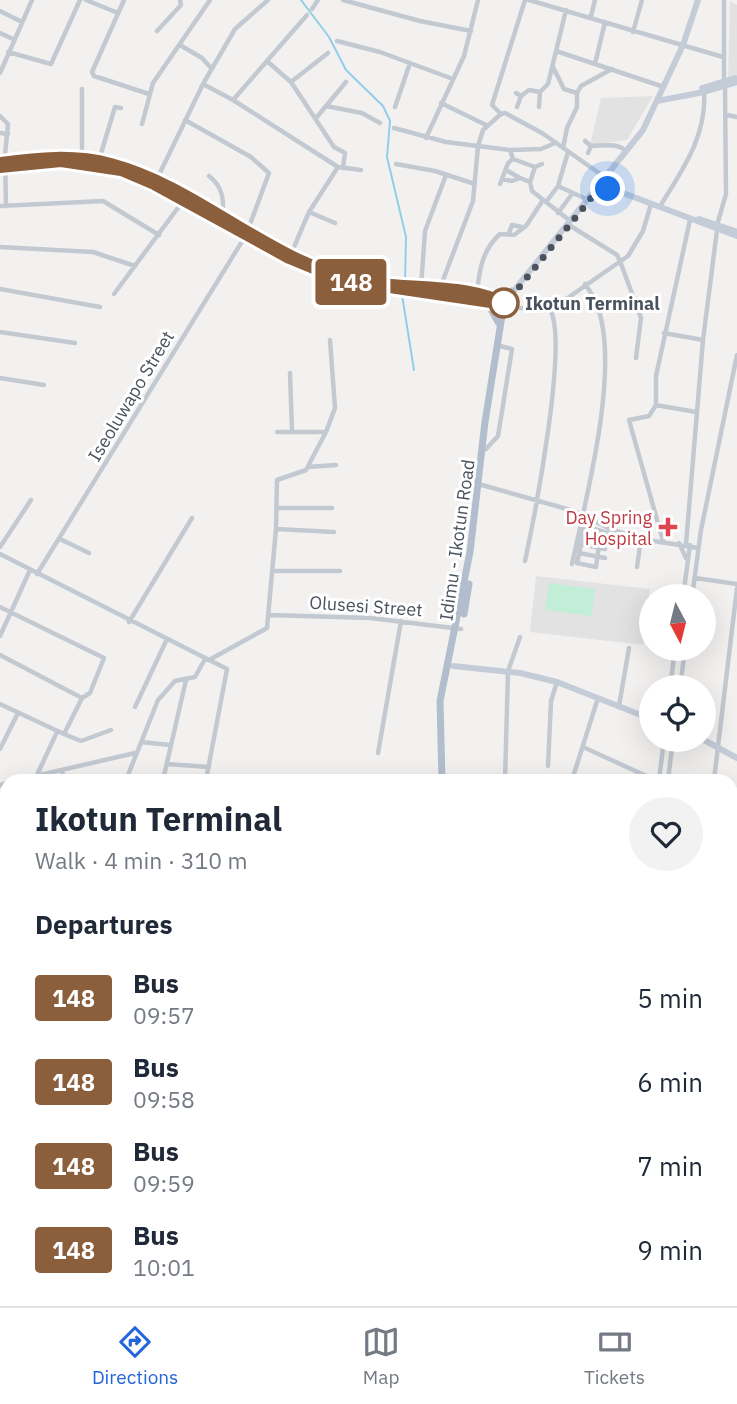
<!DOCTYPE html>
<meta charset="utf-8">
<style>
body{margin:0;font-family:"IBM Plex Sans",sans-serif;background:#f2f2f3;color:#1f2937;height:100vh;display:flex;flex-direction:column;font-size:26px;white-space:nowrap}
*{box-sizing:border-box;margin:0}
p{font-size:23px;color:#747a83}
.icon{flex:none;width:38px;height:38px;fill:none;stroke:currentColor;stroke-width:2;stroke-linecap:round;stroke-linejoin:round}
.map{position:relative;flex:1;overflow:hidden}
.side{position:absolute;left:0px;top:774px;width:738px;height:534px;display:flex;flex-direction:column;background:#fff;border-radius:21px 21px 0 0;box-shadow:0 7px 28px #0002}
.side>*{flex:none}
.badge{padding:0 14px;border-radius:5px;font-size:24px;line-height:46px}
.needle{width:46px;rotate:173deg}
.fabs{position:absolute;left:639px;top:584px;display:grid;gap:14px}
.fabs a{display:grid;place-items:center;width:77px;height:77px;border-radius:50%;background:#fff;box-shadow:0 7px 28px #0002;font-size:35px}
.you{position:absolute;width:35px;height:35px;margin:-18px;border:5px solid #fff;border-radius:50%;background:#1a73e8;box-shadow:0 0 0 10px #1a73e833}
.map>.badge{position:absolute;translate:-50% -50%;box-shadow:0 0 0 4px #fff}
h2{padding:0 35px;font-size:26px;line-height:63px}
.round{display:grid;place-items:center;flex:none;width:74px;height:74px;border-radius:37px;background:#f2f2f3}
.overview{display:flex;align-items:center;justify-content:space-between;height:119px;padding:0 35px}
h1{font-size:33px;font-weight:800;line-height:52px}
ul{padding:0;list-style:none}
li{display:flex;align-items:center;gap:21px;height:84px;padding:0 35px}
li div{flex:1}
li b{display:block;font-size:26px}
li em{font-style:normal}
li .badge{min-width:77px;font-weight:700;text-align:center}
.tab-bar{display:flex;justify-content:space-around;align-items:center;height:98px;border-top:2px solid #e0e1e3;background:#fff;font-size:19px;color:#747a83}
.tab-bar a{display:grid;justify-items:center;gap:4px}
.tab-bar .selected{color:#2365da}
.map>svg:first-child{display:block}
.education{fill:#e3e2e2}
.green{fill:#c2edd6}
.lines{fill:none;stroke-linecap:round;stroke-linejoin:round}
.stream{stroke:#91cfe8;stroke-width:2}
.street{stroke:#c2c9d1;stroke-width:4.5}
.secondary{stroke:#c4ccd8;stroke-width:6}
.primary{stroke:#b2becd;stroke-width:7}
.line-casing{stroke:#fff;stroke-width:16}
.line{stroke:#8b5e3c;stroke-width:10}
.walk{stroke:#49525d;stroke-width:7;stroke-dasharray:0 12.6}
.stop-dot{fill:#fff;stroke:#8b5e3c;stroke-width:3.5}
.health-dot{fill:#e0444e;stroke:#fff;stroke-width:2.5}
.labels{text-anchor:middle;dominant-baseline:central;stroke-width:6;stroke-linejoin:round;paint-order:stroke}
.stop-label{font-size:18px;font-weight:bold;fill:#49525d;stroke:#fff;text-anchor:start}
.street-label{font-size:18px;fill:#49525d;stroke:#fff}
.health-label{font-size:18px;fill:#be3a42;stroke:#fff;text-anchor:end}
</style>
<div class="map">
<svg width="737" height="1306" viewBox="0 0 737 1306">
<rect width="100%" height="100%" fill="#f3f1f0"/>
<!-- education -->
<path class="education" d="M730,1l7,4v70l-9,4z
M653,96l-26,44 -37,5 11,-47z
M536,576l114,13 -7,56 -113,-13z"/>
<!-- green -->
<path class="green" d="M549,583l46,6 -3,27 -47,-6z"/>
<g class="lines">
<!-- stream -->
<path class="stream" d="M301,0l28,37 17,33 37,36 7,15 -3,36 19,80 -1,44
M402,295l12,75"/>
<!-- street -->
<path class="street" d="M86,0l32,13
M124,0l-32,72 2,4 55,18
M343,0l77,21 51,10
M525,0l-33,105 9,9 4,-1 37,20 64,45
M529,0l194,57
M312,9l6,-9
M0,11l22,11
M591,16l4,-16
M157,31l24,-26 -1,-5
M633,32l9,-32
M0,33l13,6
M337,41l43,11 73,27
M180,45l22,13 10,11
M556,51l108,36
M8,52l43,12 29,-64
M268,62l23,20 43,65 11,6 -2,15
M595,64l10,-42
M553,67l11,22 13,4
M0,73l32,-73
M291,82l37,-29
M724,82v-82
M203,84l30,16 105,67 23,3
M82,89v69
M516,93l5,3 8,-6 11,2 8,-8 18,-74
M233,100l74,-85
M441,103l45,22
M326,106l36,7 18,10
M395,107l15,-44
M517,107l4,-11
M539,107l1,-15
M727,115l10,2
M0,116l8,8 -3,31 1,51
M316,118l30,-36
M142,124l11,-41 57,-83
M394,128l52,14 64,8 31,-1 14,-6
M0,133l8,1
M426,138l38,-82 14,-56
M585,141l6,5
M563,148l4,-20 10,-21v-14l4,-7 31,-17
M510,150l3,9 22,8 7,-3
M588,153l3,-7c12,0 26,-4 35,5
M99,160l16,-53 6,1
M396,164l39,7 40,13
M506,170l14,8
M209,176c13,10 16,23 13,40
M502,179l6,-16 5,-4
M156,181l47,-97 32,-55 33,-29
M530,182l5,-15
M500,184l2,-5 10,2 8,-3 10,4 2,9 37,29
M558,186l28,13
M546,202l12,-16 10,-34
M662,203c21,-34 45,-68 42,-111
M0,206l103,-5 56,34
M309,212l26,11
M558,213l14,-19
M569,225l48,30 3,6 21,57 -5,40
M717,225l9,-31 -1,-107
M509,233l3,-8 10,2
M0,247l93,5 42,14
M291,254l18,-42 29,-45
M421,287l4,-56 21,-56
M440,288l33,-87 5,-55 5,-16 18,-16
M0,289l100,18
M114,294l69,-93
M477,294c2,-23 5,-44 23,-60l14,1 12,-9 17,-26
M511,307l38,4 79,-55 15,-25 8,-27
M0,332l75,11
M664,333l39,7
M290,373l2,58
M0,378l44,7
M656,405l40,7
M277,432h49
M486,449l12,-13 14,-87 -12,-3
M308,467l28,-2
M482,485l92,26 36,18 31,10 57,9
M276,508h56
M587,519l-2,7 22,7
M585,526l-8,37 19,4 5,-36
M276,529l58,3
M582,534l18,5
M60,539l29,14
M663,541l-34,-121 20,-4 7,-11v-29l34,-156
M679,543l7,15
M580,544l25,5
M686,544l17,-204 14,-110
M0,547l31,-47
M579,553l26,5
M0,554l227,115 -21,111
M525,561c9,-42 44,-220 25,-251
M572,564c14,-65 48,-194 26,-256 -3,-9 -8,-17 -13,-24
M637,567l4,-28
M272,571h68
M37,574l209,-339 23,-62 -18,-16 -66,-37
M695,578l42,6
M683,597l7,-52
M692,597l9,-67 36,-175
M0,607l104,51 -14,35 -8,5
M269,615l101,3 91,11
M129,622l63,-104
M0,636l30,-66
M0,655l82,43 -18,36 -64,-30
M209,660l58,-32 9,-99 1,-49 29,-10 20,-38 9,-24 -5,-68
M670,688l5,-39
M680,688l5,-39
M619,706l10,-58
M135,707l32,-68
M64,734l17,7 30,-11
M141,742l29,3
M583,747l72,33
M0,749l18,-36
M378,753l23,-132
M167,764l42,3
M548,766l3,-65 6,-19
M62,770l2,10
M37,775l20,-43
M18,780l117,-27
M126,780l32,-80 17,-19 20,-4 10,-18
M163,780l23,-100
M505,780l3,-109 12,-34
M572,780l26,-82
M659,780l5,-40
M668,780l5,-40
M714,780l23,-192
M0,785l7,-2
M732,806l5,1
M732,852l5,1
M0,875l7,-2
M732,898l5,1
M0,920l7,-1
M0,967l7,-2
M732,972l5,-30
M732,1018l5,1
M0,1074l7,-19
M0,1089l7,1
M0,1138l7,1
M0,1181l7,1
M0,1225l7,-4
M0,1268l7,-5
M732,1283l5,-27
M85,1300l3,6
M151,1300l8,6
M338,1300l7,6
M400,1300l8,6
M518,1300l8,6
M20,1306l9,-6
M118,1306l4,-6
M243,1306l3,-6
M295,1306l3,-6
M475,1306l4,-6
M558,1306l4,-6
M591,1306l1,-6
M637,1306l1,-6
M683,1306l1,-6
M728,1306v-6"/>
<!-- secondary -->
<path class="secondary" d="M702,88l33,-10
M657,101l47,-9 33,-10
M596,192l19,-2 122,46
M699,219l36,12
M504,303l139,-173 40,-85 15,-45
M453,666l67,7 37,9 94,37
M704,740l33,18"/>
<!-- primary -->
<path class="primary" d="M0,162c37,-4 74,-8 111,1 87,22 155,95 244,116 42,10 122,3 156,28
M0,168c27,-3 53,-8 80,-5 85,9 167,81 248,112
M489,297l23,-6
M487,302l11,20
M464,614l5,-30
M442,780l-2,-79 30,-149 15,-130 19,-119
M173,1306l3,-6
M179,1306l3,-6"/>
</g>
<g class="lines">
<defs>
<path id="line" d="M0,162c37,-5 74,-9 111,1 87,23 155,95 244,116 45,11 117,1 156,27l-155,-23 -26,-7 -41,-17 -135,-74 -33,-14 -60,-9 -61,6"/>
</defs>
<!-- line casing -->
<use href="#line" class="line-casing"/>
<!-- line -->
<use href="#line" class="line"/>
<!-- walk -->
<path class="walk" d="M504,303l5,1 11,-18 76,-94 12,-3"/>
</g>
<!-- markers -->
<circle class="stop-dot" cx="504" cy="303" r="14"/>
<path class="health-dot" d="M664.5 516.5h7v7h7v7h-7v7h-7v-7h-7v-7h7z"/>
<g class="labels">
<!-- stop labels -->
<g class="stop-label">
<text x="525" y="303">Ikotun Terminal</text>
</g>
<!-- street labels -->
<g class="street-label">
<text transform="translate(131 396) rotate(-59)">Iseoluwapo Street</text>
<text transform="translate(457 540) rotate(-82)">Idimu - Ikotun Road</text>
<text transform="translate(366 606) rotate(4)">Olusesi Street</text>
</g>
<!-- health labels -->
<g class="health-label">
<text x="652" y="517">Day Spring<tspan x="652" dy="21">Hospital</tspan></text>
</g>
</g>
</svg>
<div class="fabs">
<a><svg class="needle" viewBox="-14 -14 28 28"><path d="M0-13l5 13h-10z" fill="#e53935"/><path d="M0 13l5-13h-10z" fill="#747a83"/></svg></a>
<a><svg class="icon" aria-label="locate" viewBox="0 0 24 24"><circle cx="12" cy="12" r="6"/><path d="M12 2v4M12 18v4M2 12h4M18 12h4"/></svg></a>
</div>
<div class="you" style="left:608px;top:189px"></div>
<b class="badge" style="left:351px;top:282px;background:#8b5e3c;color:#fff">148</b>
<section class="side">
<div class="overview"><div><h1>Ikotun Terminal</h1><p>Walk · 4 min · 310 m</p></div><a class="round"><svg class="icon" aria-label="heart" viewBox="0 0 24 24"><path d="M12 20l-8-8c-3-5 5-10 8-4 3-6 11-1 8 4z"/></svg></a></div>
<h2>Departures</h2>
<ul>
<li><span class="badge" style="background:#8b5e3c;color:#fff">148</span><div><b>Bus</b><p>09:57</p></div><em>5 min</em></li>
<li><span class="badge" style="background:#8b5e3c;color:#fff">148</span><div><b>Bus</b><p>09:58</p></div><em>6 min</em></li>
<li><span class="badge" style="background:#8b5e3c;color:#fff">148</span><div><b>Bus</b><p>09:59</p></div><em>7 min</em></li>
<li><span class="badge" style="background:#8b5e3c;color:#fff">148</span><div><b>Bus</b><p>10:01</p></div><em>9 min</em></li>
</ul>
</section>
</div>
<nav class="tab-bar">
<a class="selected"><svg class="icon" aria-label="directions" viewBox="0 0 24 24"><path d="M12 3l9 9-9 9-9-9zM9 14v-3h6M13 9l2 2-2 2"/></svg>Directions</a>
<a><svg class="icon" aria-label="map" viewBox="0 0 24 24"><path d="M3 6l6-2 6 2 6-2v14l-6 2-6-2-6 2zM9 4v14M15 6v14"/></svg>Map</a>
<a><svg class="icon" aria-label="tickets" viewBox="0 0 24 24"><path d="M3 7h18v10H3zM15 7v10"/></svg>Tickets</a>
</nav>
